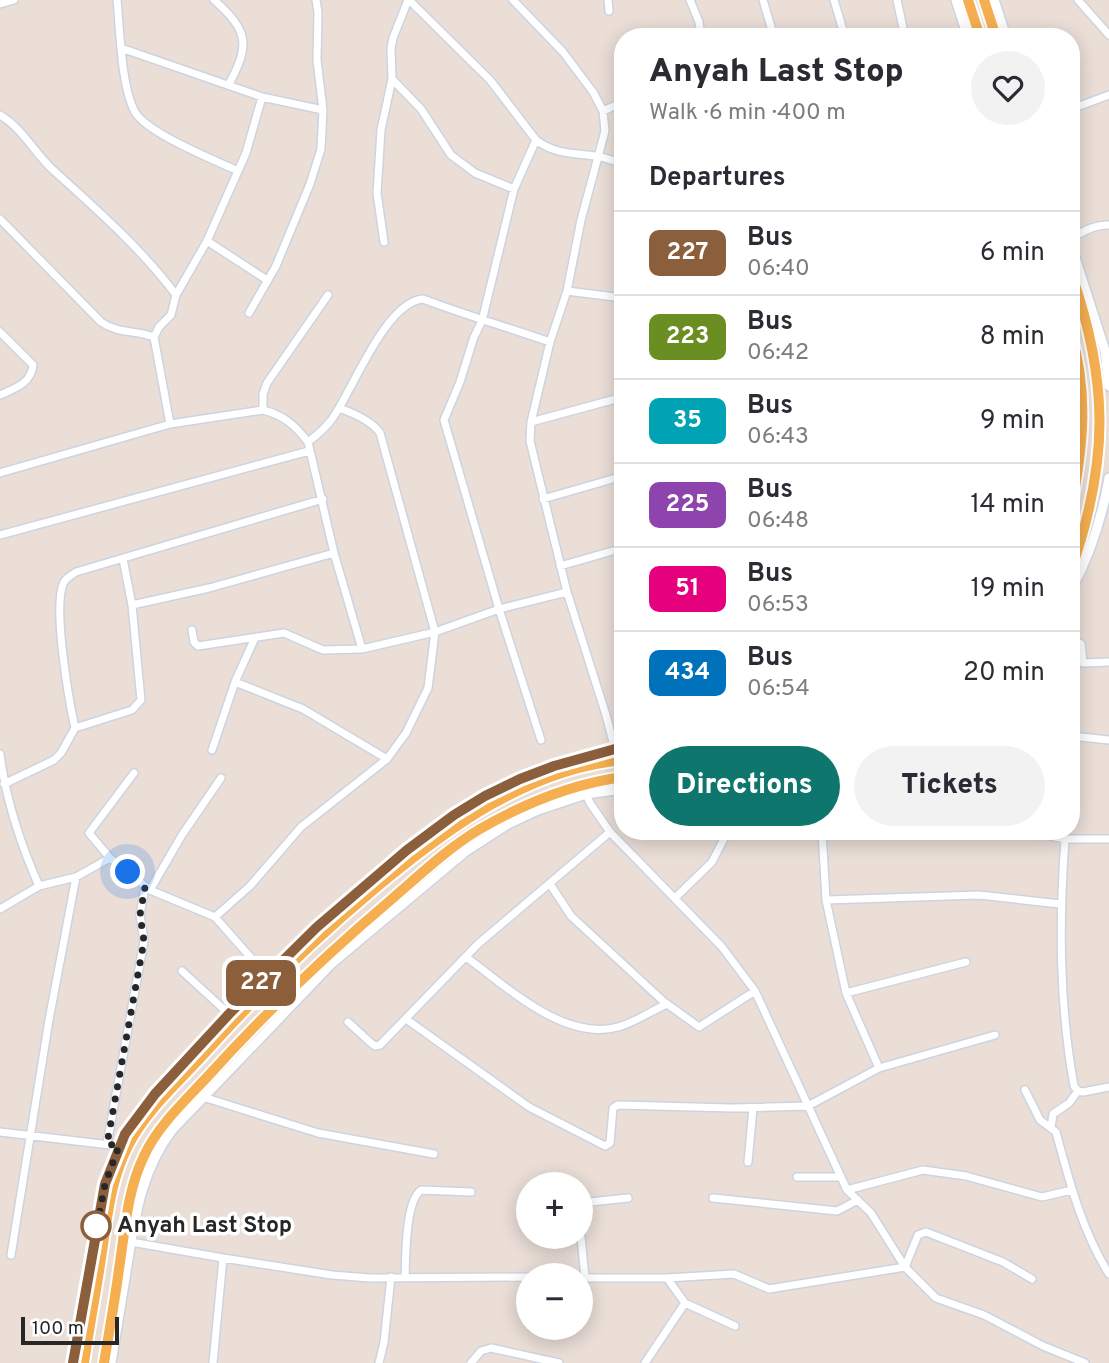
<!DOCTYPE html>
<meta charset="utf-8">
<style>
body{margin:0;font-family:Overpass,sans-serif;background:#f2f2f3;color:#2b2b33;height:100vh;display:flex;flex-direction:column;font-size:26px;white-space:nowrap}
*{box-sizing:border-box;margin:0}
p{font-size:23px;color:#7c7c81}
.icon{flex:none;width:38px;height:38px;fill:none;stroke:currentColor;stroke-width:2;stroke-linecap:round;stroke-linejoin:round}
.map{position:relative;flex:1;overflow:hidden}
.drawer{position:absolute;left:614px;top:28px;width:466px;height:812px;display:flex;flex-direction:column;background:#fff;border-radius:28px;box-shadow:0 4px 18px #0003}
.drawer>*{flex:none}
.badge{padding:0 14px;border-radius:10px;font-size:24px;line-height:46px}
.controls{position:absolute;left:516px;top:1172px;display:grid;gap:14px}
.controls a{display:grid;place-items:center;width:77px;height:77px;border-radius:50%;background:#fff;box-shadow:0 4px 18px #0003;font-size:35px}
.scale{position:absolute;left:21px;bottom:18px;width:98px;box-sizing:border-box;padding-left:7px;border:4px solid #272727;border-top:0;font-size:19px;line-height:24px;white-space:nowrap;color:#272727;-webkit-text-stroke:5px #fff;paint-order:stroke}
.you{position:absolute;width:35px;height:35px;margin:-18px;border:5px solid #fff;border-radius:50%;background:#1a73e8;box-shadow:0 0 0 10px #1a73e833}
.map>.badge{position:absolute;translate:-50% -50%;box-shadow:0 0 0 4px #fff}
h2{padding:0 35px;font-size:26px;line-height:63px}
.round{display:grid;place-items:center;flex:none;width:74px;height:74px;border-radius:37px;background:#f2f2f3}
.head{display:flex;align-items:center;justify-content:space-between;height:119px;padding:0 35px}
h1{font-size:33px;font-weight:800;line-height:52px}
.button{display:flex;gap:14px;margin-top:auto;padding:14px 35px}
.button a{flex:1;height:80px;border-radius:42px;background:#0f766e;color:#fff;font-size:28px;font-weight:800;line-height:80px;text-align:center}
.button a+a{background:#f2f2f3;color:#2b2b33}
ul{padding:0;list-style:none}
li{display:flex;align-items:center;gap:21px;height:84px;padding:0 35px;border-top:2px solid #e1e1e2}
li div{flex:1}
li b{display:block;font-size:26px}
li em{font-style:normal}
li .badge{min-width:77px;font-weight:700;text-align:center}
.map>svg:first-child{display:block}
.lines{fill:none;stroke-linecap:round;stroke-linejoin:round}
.minor-casing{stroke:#ccd4e1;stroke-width:10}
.tertiary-casing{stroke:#ccd4e1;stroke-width:12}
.primary-casing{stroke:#fff;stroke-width:14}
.minor{stroke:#fff;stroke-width:7}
.tertiary{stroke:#fff;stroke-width:9}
.primary{stroke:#f5af51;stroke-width:10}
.line-casing{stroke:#fff;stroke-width:16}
.line{stroke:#8b5e3c;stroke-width:10}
.walk{stroke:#272727;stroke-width:7;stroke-dasharray:0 12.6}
.stop-dot{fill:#fff;stroke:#8b5e3c;stroke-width:3.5}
.labels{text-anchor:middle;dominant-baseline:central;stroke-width:7;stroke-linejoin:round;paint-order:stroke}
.stop-label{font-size:23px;font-weight:bold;fill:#272727;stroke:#fff;text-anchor:start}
</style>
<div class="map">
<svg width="1109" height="1363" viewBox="0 0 1109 1363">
<rect width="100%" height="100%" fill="#eaded7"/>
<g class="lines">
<defs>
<path id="minor" d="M117,0c3,30 4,86 18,112 12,21 79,48 103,59
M214,0c35,31 36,45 15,84
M409,0l81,80 46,60c18,14 37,13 59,16 10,1 19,5 28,8
M513,0l50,52 30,40 10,19 2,20 -24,89 -14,71 -17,51 -19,80 -1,19 37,151 39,123 9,34
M608,0l1,11
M690,0l9,22 2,15
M763,0l11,37
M834,0l11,37
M897,0l8,37
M1078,0l31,35
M0,4l14,-4
M121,48l141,49 61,13
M392,79l29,30 30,46 24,18 39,16
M1071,109l38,-14
M603,111l20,-9
M0,115c22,13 34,37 52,54 43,39 89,79 124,126
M536,140l-22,49 -32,132 -8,16 -14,45 -16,38 55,189 42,131
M0,219l101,103c17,12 35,8 53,15
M1071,238c12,-6 24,-14 38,-13
M207,241l60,39
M384,242l-7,-49 4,-63 11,-51 -1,-30 2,-11 15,-38
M567,291l56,7
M249,313l27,-47 34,-82 11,-35 2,-39 -6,-50 1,-48 -2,-12
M0,332l33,33c-2,19 -18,23 -33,30
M263,410v-16l4,-11 61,-88
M531,422l92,-25
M170,424l-16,-87 5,-10 12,-12 5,-20 31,-54 39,-88 16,-56
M308,442c9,-7 17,-13 24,-23 20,-27 53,-117 91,-120 42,16 84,28 127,43
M0,473l170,-49 93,-14c20,5 32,15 45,32l26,111 28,96
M543,499l80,-23
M0,535l309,-84
M560,566l63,-18
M132,605l77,-17 125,-35
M192,630l2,12 4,4 86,-13 39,17 39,-1 73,-17 64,-23 68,-17
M1071,638l10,6 2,19 26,-1
M235,682l68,27 84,50
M75,728l57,-18 9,-10 -9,-95 -9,-46
M1071,736l38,4
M212,750l23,-68 19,-42
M0,754c6,47 20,89 39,132
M134,773l-45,60 21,25 40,32 65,27 52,59
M4,784l50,-24 7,-7 14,-25c-6,-27 -23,-123 -11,-146 3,-5 8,-7 12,-10l247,-73
M586,794l4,9 20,29 112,115 33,44 92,199 24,23 34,54 31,31 48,17 59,31 42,17
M822,831l4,69 20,93 33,75
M1026,831l39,8h44
M1065,839c-6,83 -6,164 9,247l4,5
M550,884l21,32 92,85 36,26 56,-36
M150,890l32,-55 39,-57
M675,898l37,-36 16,-31
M826,900l153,-5 81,9
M0,909l39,-23 37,-9 34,-19
M215,917l35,-31 51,-59 86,-68 19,-26 22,-45 7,-56 -55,-199c-8,-12 -27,-20 -41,-25
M466,957c40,29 98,85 152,70 16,-4 33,-16 49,-23
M182,971l47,43
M846,993l120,-31
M406,1019l123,88 76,39 5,-3 3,-35 5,-3 114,3 76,-2 71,-38 116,-33
M348,1022l23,21 4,3 5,-1 98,-101 132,-112
M1025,1090l15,30 16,12c13,48 26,99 53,142
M1078,1091l5,1 26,-5
M203,1097l115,36 116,21
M1051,1127l2,-13 16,-11 9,-12
M0,1132l110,13
M107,1144l37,-203 -4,-26 5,-28
M748,1162l5,-54
M797,1177h44
M847,1190l76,-20 43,6 76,21 30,-7
M713,1198l124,13 21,-11
M581,1203l47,-5
M581,1237l4,41
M131,1242l92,16 -10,105
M11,1255l38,-235 27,-143
M223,1258l109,17 38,3 158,-1
M405,1276c1,-20 0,-74 16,-86l50,2
M581,1278h86l18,25 -40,60
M667,1278l67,-4 35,15 136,-22 13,-32 8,-3 77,30 29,17
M685,1303l50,23
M379,1363l5,-21 7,-65
M471,1363l10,-12 10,-3 68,15"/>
<path id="tertiary" d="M956,0l12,37
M994,0l12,37
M1071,245l34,106 4,35
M1071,388l3,41 -3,35
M1071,590c19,-35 31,-72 38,-112
M73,1363c5,-33 12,-66 17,-99 5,-40 11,-82 29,-118 19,-39 51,-68 80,-99 56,-60 113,-116 176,-169 34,-29 70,-61 110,-82 41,-23 86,-34 130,-47h8
M111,1363c5,-30 10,-60 15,-91 8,-50 14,-100 46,-142l160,-167 134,-112 42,-27 30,-14 48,-16 37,-5"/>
<path id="primary" d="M968,0l12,37
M984,0l12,37
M1071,273c38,108 38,189 0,297
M1071,334c18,59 12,114 0,174
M84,1363c5,-35 12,-70 17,-105 6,-38 9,-77 27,-112 18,-36 51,-64 78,-94 53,-59 110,-114 171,-165 71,-59 151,-118 246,-127
M104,1363c5,-31 11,-63 15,-94 6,-38 8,-78 25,-113 14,-31 43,-57 66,-82 57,-63 118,-121 183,-176 28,-24 55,-50 87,-69 45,-26 91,-45 143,-52"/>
</defs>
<!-- minor casing -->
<use href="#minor" class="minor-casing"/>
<!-- tertiary casing -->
<use href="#tertiary" class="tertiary-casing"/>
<!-- primary casing -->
<use href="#primary" class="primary-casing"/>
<!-- minor -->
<use href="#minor" class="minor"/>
<!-- tertiary -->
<use href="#tertiary" class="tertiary"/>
<!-- primary -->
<use href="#primary" class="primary"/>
</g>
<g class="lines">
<defs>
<path id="line" d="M73,1363l32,-179 20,-50 30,-40 74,-80 88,-87 90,-77 47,-35 31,-19 35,-17 34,-13 61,-17h8"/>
</defs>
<!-- line casing -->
<use href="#line" class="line-casing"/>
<!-- line -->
<use href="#line" class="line"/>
<!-- walk -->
<path class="walk" d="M96,1226v5l9,-47 14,-38 -12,-2 37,-203 -4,-26 5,-28 -17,-15"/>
</g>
<!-- markers -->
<circle class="stop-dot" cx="96" cy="1226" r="14"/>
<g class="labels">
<!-- stop labels -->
<g class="stop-label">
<text x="117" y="1226">Anyah Last Stop</text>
</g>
</g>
</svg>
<div class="controls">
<a>+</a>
<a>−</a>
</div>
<div class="scale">100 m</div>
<div class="you" style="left:128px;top:872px"></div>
<b class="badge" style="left:261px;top:983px;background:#8b5e3c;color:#fff">227</b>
<section class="drawer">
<div class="head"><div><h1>Anyah Last Stop</h1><p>Walk · 6 min · 400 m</p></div><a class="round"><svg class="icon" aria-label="heart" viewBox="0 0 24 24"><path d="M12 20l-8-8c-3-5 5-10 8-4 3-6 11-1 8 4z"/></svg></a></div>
<h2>Departures</h2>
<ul>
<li><span class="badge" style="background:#8b5e3c;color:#fff">227</span><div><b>Bus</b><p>06:40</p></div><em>6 min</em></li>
<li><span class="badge" style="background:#6b8e23;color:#fff">223</span><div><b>Bus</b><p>06:42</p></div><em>8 min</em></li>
<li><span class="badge" style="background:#00a3b4;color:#fff">35</span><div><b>Bus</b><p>06:43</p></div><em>9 min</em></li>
<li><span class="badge" style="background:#8e44ad;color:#fff">225</span><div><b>Bus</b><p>06:48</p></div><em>14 min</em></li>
<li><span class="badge" style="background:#e6007e;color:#fff">51</span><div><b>Bus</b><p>06:53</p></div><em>19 min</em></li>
<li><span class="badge" style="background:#0072bc;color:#fff">434</span><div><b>Bus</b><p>06:54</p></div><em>20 min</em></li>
</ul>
<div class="button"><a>Directions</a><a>Tickets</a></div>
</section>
</div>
